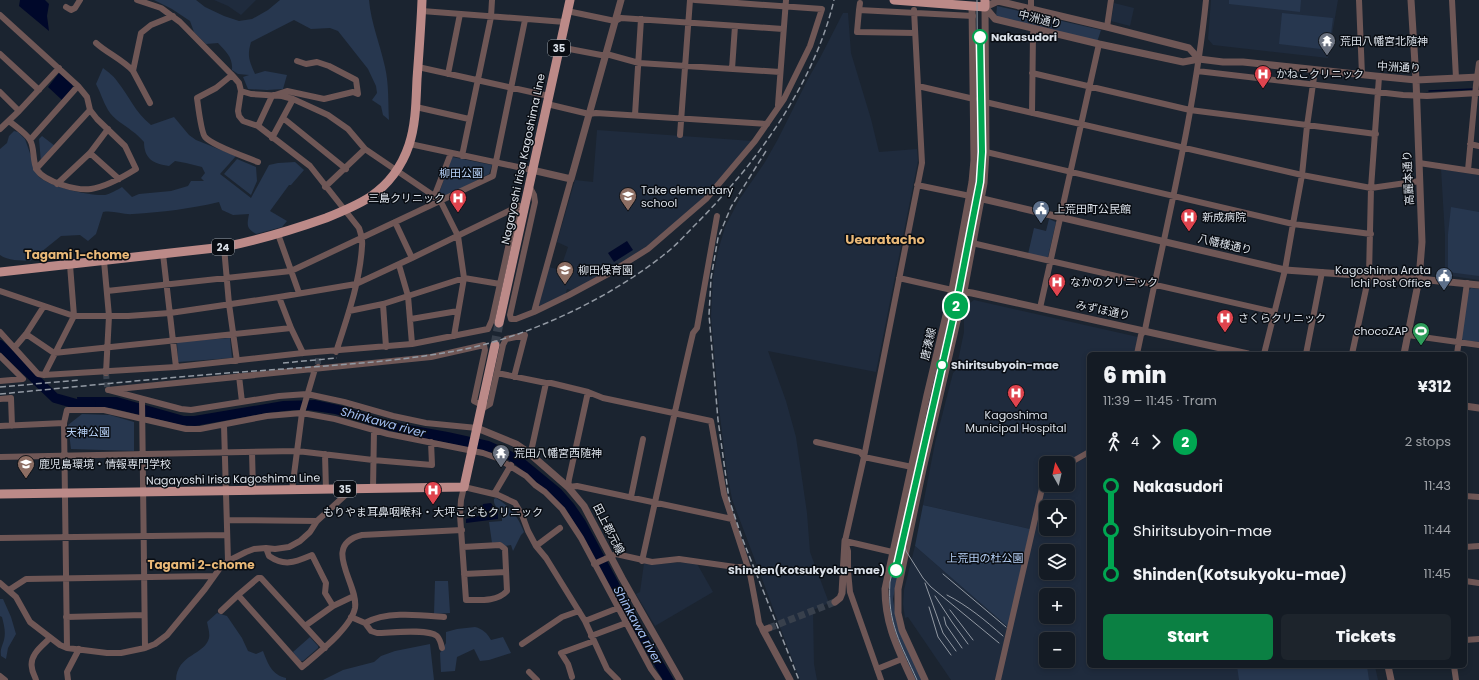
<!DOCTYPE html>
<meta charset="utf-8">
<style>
body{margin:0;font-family:Poppins,"Noto Sans JP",sans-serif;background:#1d242c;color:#f1f3f6;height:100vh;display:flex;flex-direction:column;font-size:15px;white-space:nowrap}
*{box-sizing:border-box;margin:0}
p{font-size:13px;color:#9da1a6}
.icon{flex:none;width:22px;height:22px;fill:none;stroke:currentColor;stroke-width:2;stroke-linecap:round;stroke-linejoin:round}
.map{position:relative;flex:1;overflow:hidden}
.sheet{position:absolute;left:1087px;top:352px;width:380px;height:316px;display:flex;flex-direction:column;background:#141b24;border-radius:6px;box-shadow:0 2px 6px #0003,0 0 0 1px #333941}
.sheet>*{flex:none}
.badge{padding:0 8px;border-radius:13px;font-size:14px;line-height:26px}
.needle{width:26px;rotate:352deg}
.buttons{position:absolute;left:1039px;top:456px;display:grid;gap:8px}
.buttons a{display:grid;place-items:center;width:36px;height:36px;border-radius:6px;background:#141b24;box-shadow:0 2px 6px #0003,0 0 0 1px #333941;font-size:20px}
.map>.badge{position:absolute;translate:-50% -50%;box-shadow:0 0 0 2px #fff}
.legs{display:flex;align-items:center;gap:6px;height:44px;padding:0 16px;font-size:13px}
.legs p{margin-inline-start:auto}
.overview{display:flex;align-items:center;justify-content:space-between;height:68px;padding:0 16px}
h1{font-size:22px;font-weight:800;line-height:30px}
.cta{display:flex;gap:8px;margin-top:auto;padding:8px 16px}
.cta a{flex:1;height:46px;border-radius:6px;background:#0b8043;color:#fff;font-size:16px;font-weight:800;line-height:46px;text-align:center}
.cta a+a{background:#1d242c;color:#f1f3f6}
ul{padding:0 16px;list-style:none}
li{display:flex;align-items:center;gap:14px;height:44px;font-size:15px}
li i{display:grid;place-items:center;width:6px;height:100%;margin:0 5px;background:currentColor}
li i::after{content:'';width:10px;height:10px;margin:-5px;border:3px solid;border-radius:50%;background:#141b24}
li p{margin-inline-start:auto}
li:first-child i{background:linear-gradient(#0000 50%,currentColor 0)}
li:last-child i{background:linear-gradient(currentColor 50%,#0000 0)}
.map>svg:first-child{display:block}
.built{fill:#1f2b3d;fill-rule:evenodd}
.green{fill:#27374f}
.water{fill:#00082a}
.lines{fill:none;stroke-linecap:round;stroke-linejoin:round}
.stream{stroke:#00082a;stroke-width:1.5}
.river{stroke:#00082a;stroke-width:10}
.minor-tunnel{stroke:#38404c;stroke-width:6;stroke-dasharray:6 3;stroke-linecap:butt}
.tertiary-tunnel{stroke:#38404c;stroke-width:7;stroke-dasharray:7 3.5;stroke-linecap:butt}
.primary-tunnel{stroke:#38404c;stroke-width:9;stroke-dasharray:9 4.5;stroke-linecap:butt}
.minor{stroke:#6f5756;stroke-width:6}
.tertiary{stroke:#6f5756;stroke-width:7}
.primary{stroke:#bc8a88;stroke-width:9}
.tram{stroke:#9299a3;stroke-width:1}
.rail{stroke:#9299a3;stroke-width:1.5;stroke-dasharray:6 3;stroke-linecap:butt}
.line-1-casing{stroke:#fff;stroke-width:9}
.line-1{stroke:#00a651;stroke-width:6}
.stop-1-dot{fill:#fff;stroke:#00a651;stroke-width:2}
.labels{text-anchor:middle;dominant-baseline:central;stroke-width:3;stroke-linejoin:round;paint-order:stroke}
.shield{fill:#090d13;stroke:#9ba1a8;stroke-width:1}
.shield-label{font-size:10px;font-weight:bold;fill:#dae0e8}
.street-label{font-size:11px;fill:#dae0e8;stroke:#090d13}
.stop-label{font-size:11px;font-weight:bold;fill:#dae0e8;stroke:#090d13;text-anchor:start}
.poi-label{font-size:11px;fill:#dae0e8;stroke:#090d13;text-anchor:start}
.park-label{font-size:11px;fill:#b8d3f9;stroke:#090d13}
.neighbourhood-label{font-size:12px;font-weight:bold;fill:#e9b877;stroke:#090d13}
.water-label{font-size:12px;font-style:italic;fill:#a4c0f5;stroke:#090d13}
.quarter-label{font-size:13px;font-weight:bold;fill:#e9b877;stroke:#090d13}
</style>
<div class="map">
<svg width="1479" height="680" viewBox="0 0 1479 680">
<rect width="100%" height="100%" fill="#1b2430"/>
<!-- built -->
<path class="built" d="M214,0h42l-15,15 -13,-9z
M1211,0h127l-10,58 -115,-13 -5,-6z
M1114,3l20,5 -4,18 -19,-5z
M843,13h5l3,40 20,66 8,33 38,-3 1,12 -42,211 -108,-21 18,50 10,36 11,76 3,39 19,51 -16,7 1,54 3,16h-17l-68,-181 -5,-26 -8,-65 -8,-92 2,-38 5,-27 7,-24 14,-27 26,-38 13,-23 30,-60 13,-23z
M597,130l156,11 -49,57 -59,50 -70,43 -8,-2 -2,7 -24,11 -3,-2 11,-38 11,3 8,-23 -11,-5 18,-62 18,2z
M1441,169l38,6v105l-34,-5v-39z
M974,300l164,37 -3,17h-46v96l-26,13h-17v6l-16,60 -107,-24 12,-62 18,-70 3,-3 8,-38v-16l3,-11z
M1089,456v210h286l3,14h-378l46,-204v9h22v-18zM1046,507h22v22h-22zM1046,551h22v22h-22zM1046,595h22v22h-22zM1046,639h22v22h-22z
M915,546l93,81 -11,53h-46l-43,-63 -3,1 -2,-14 1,-14z
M689,562h7l17,30 -58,34 -19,-32 4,-2 4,-29 10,1z"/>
<!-- green -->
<path class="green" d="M154,0h42l9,7 19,9 15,5 13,-2 16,-9 12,-10h89c2,23 11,44 16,67 4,17 3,36 4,53l-6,-5 -2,-9 -9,-6 5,-7 -1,-7 -8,-17 -30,-38 -8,-3 -19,1 -17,-9 -43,22c-4,14 -2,18 4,32l10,-3 22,4 -4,14 -16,1 -19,-1 -5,-12 6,-2 -11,-1 -6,-4c1,-13 -6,-18 -14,-27l-12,1 -12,-12 -4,-11 -18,-12z
M1229,0h72l-1,12 -71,-8z
M997,6l104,24 -4,12 -101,-25z
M1282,13l51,5 -4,32 -50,-6z
M977,65h6v97l-2,23 -6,-1 2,-22z
M103,68c5,4 11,8 14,13 13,16 17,30 34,44l23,-8 15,18 7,5 40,16 -16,18 31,24 18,-33 9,-2 17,-1 9,8 -13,15h-2l-19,26 17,10 -5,6 -26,7c-10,-6 -9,-9 -7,-20l-16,1 -11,-5 -3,-8c-29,7 -57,10 -86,12 -10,1 -20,-4 -30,-2l-7,22 -8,7 -8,-6 -19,1 -31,25c-10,-1 -22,0 -30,-6v-106l7,-6 2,-7 5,-5 4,1 7,7 13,37c12,11 51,20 67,19 5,-1 12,-5 17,-8l10,10 7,-3 32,-3 17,-5 3,-5h13l-3,-3 4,-5 -3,-6 -16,-4 -11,-2 -6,5c-15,-2 -25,-7 -25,-24 -4,-4 -7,-8 -12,-11 -8,-7 -18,-11 -24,-21 -5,-8 -7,-17 -12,-26z
M42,136l13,10 -14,16 -2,-23z
M452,157l40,8 -3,9 -47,24 -4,-2z
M237,159l19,8 1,14 -6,14 -27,-21z
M1451,207l28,5v64l-31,-4v-38z
M970,210l6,1 -13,65 -6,-1z
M1049,219l7,3 -8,35 -2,1 -18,-4 6,-26 12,3z
M1471,288l8,1v53l-16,-2 -2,-2 7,-47z
M952,304l5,1 -13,62 -6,-1z
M230,338l2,20 -54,4 -1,-20z
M936,371l6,1 -19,88 -6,-1z
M82,414l28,1 24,7v29l-63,-2 -3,-24z
M496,498c15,9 22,19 28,34l-3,3 -8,16 -2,-6 -7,1 -3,-4 -9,1 -3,-21 13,-1c0,-3 0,-5 -1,-7 -1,-6 -8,-7 -7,-15z
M923,505l107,24 -22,98 -93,-81z
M894,562l6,1 -7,36 2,13 27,68h-7l-21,-47 -6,-34z
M435,581h13l2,32 -16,1z
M0,599h3l8,18 5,17 -8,14 -2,11 -5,-3c-1,-7 1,-9 3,-16 2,-8 0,-15 -2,-23l-2,-1z
M217,613l10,3 15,22 6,13 8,3 7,-3c5,13 9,24 23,27v2h-110c1,-26 29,-25 33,-42 1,-5 -1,-11 -2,-16z
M475,627c8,2 12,6 16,13l12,-3 8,16 -22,7 -9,1 -6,-12 -17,8 -2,14 -14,1 -1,-19 6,-10v-11l11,-3z
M310,637l8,9v2l-15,13h-3l-7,-9z
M430,644l4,36h-111l20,-10 31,-8 7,-6 14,-5z
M1237,666h130l2,14h-130z"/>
<!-- water -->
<path class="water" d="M20,0h25l4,4 -2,12 2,15 -30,-25z
M59,73l13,11 1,3 -11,13 -14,-13z
M627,241l6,9 -19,12 -6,-9z
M77,397h40l67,19h10l89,-15 32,-1 28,6 49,16 56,10 41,9 18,8 15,8 39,32 13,15 11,16 57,106 32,54h-11l-5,-8 -46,-80 -29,-55 -17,-28 -39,-35 -15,-12 -14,-8 -111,-24 -52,-16 -27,-4h-15l-26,3 -72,13 -14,-1 -70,-17 -33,-1z
M491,503l7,10v6l-32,4v-4l13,-3 4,-12z"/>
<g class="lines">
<!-- stream -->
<path class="stream" d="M1429,91l45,-2"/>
<!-- river -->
<path class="river" d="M0,345l55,53 25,7 11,-1"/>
<!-- minor-tunnel -->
<path class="minor-tunnel" d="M318,358v9
M106,373l1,14"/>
<!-- tertiary-tunnel -->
<path class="tertiary-tunnel" d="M769,628l66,-26"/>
<!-- primary-tunnel -->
<path class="primary-tunnel" d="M495,345l4,-22"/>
<!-- minor -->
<path class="minor" d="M137,0l24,8 19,14 52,53 7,8 2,8 -3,20 1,5 4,5 15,5 52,40 49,62c2,6 4,12 3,18 -2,36 -15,72 -26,106
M1031,0v9
M1359,0l3,75
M1452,0l4,78
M860,3l-1,7 114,6
M66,7l5,3 4,-2 5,-8
M859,10l-2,22 58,1
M422,11l143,11
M567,11l48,10 6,-3 162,11
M0,15l78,71 9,11 3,13 7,9 28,27 11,23c-13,8 -30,18 -45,20 -14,2 -46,-7 -54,-19 -5,-9 -2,-22 -7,-30 -3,-6 -15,-14 -21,-19
M1107,27l4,-27
M96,43c11,10 27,17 37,28
M559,47l42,8h9l29,8 141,9
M0,54l39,36
M418,67l131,29
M732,69l3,-43
M1197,71l206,24 24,1 52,-3
M1032,73l158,37 186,24
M448,74l12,-60
M232,75l-16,13 -19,10c1,7 4,34 8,39 8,9 41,20 53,25
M918,86l56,13
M241,91l10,3 31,2 11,3 35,16 20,14 17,20 75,51 18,36 6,42 -10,58
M0,92l19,19
M985,102l317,73 69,13 49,-7
M150,103l-17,-32 8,-38 10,-8 22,-9
M547,104l42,10 7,-1 171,11
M778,105l8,-105
M416,107l53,12
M1032,113l1,-79 1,-6
M635,115l6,-96
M283,118l63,51
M258,126l14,-30 15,-5 37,8 29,-7 5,2 -2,-14 -27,-14 -12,-4 -11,2 -9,-3
M0,129l19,-18 40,-43
M680,135l10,-135
M272,138l21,-39
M30,140l48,-54
M410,144l122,26
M1470,144l9,2
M986,152l307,72 78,10
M90,153l29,26
M462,156l29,-139 1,-17
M1419,163l60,9
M36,169l54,-59
M1468,170l8,-85 3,-22
M57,184l33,-31 18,-24
M917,185l53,11
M529,186l5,9 1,7 -25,113 1,4h5l18,-7 35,-17 39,-21 40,-25 58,-50 49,-58 29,-42 26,-53 12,-37 -127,-9
M325,187l40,-38
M434,197l17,-44
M395,222l17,36
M278,234l21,59
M972,243l302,69
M224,247l5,57 8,57
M163,254l13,113
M104,261l5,55 -3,57
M399,265l9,31 4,48
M899,278l53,12
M0,291l74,25h54l42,-3 109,-16 77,-13 56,-26 107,-52
M107,291l184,-20 202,-95 32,-156
M279,297l12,31 12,25
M383,304l3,43
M1040,308l59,-264
M349,311l34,-7 81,-26 36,6
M534,312l37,-133
M411,319l47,-8
M0,332l38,42 6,1 132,-8 127,-14 109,-9 76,-15 4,-9 25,-113
M26,334l28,19 237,-25
M1408,335l71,10
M15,347l11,-13 18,-28
M1137,354l4,-19 4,-5c22,-109 50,-219 61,-330
M1264,354l21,-84 8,-46 9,-49 5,-49 8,-56
M1306,354l16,-82
M1352,354l17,-79 2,-87 8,-111
M1457,354l10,-71
M0,356l23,23 -23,2
M497,373l49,10h5l37,9 -19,87 -1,8 9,-1 155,33
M44,375l30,-59 -4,-51
M239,376l3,26
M108,390l323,-33 53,-12 1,5 -11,51 8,4
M109,390l72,19 10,1 88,-14 28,-2 37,8 49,14 33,7 51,5
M588,392l15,6 108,23 13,73 26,80 7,37 2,12 4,7
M0,399l11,-1 1,28
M142,399l3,249
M480,410l10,-6 13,-59 3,-6 19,-4 -11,42
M224,425l4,136
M0,426l64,-3
M816,442l44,10 4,5 48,10
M252,452l1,38
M529,453l3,-6 14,-64
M325,454l1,36
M0,457l297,-6 76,9 59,5 -1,-23
M1068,464l21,-12
M373,489l1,-59
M292,490l10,-77 13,-44 3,-2
M494,494l17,-29
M1465,496l14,1
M631,497l12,-58
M227,520l90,1
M0,538l227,-3
M845,541l60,14
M536,546l24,-18
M463,547l37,-2 5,4 2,42c-10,11 -28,9 -41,9l-6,-85 1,-15 3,-13 34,8 17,8 7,12 6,16 8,15 10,12 39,63 22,48 11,11
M1465,547l14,-1
M266,548l3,8c16,11 26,6 43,-1l14,28 -1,10 8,13
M642,561c17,-76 33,-152 51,-228l4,-5 20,-112
M594,564l22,-10 36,8 27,-3 56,8h13
M464,574l42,-2
M1465,581l14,2
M0,583l16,14 14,25 30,23 7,3 40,5h14l24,-5 10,-4 12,-9 38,-46 15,-21 8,-7 18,-9 8,-3 12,-1 9,1 14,-2 11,-6 10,-9 7,-11 35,-32
M9,590l17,-11 187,-3
M221,611l17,-16
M66,617l78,-2
M351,617l14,6 6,8 6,2c13,0 50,-5 60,3 3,3 4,7 5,12
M585,621l33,-13
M365,623c22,-12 54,-8 79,-6
M305,626l28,-20 21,-10
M591,636l35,-13
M1465,640l14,-1
M522,644l40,-27 17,-6
M67,648l-3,-225 3,-13h37l82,19h14l67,-13 35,-3 33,6 53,15 95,19 14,5 29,18 9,9 10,7 17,17 19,29 70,131 8,11
M325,648l-64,-70h-3l-20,17 64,72c15,-13 49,-39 53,-59 4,-24 -35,-63 7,-73l100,-5
M1454,666l2,14
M877,669l25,-10
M529,672l8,8
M0,676l5,4
M572,677l-4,-13 -7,-11 33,-12
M36,680c-1,-4 -4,-8 -4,-12 -3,-13 10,-22 18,-30
M68,680l-1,-8 12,-23
M881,680l-31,-88 -2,-21v-20l-3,-10 19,-84 58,-294 -8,-153
M998,680l48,-209"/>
<!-- tertiary -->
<path class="tertiary" d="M985,7l10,12 104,25 84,18 16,-3 24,3h20l132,14 41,4 63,-3
M985,7l13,-6 109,26 82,21 10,11
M532,170l39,9 50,-179
M970,196l315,74 144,10 50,5
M952,290l20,3 276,61
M1404,354l15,-75 3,-37 -6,-162 -5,-80
M1465,406l14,2
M477,428l39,16 13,9 39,34 16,19 38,72 58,102
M835,602l5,-4 2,-5 3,-52
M769,628l-6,2 27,50
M1388,666l3,14
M912,680c-14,-31 -27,-55 -27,-91l42,-194 25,-105 20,-108 2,-22 -2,-154
M925,680l-23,-50 -4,-17v-24l25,-120 41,-178 20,-108 2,-31 -1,-145"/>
<!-- primary -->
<path class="primary" d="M894,0l91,7v-7
M0,272l224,-25c35,-7 68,-17 102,-29 15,-6 30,-12 44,-21 18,-12 32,-31 39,-52 7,-21 7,-45 8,-66 2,-27 4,-53 5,-79
M499,323l71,-323
M0,494l464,-7 31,-142"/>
<!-- tram -->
<path class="tram" d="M903,538l3,13 17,27 8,9 68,56
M943,574l63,53
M925,583l18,50 13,18
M947,595c21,11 38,25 56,41
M935,596l17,26 16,22
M929,607l9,30 13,18
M950,610l23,30
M944,617l2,8 16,23
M917,680c-16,-36 -30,-57 -27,-98l62,-274 25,-125 1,-31 -1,-152"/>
<!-- rail -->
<path class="rail" d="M766,151l-35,56 -13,31 -7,40 -2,37 9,105 11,79 13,39 57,142
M283,363l54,-5
M0,387l80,-7
M0,394c85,-8 170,-17 255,-23 67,-5 134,-8 200,-20 73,-13 160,-55 216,-102 9,-8 17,-17 25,-25 17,-17 32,-34 47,-52 41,-51 76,-109 91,-172"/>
</g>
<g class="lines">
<defs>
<path id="line-1" d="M896,570l61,-269 23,-119 2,-30 -2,-115"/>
</defs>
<!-- line-1 casing -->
<use href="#line-1" class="line-1-casing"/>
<!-- line-1 -->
<use href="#line-1" class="line-1"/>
</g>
<!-- icons -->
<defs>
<symbol id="temple-pin" viewBox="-11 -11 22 30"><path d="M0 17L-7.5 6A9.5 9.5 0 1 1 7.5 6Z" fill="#6b7280" stroke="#090d13"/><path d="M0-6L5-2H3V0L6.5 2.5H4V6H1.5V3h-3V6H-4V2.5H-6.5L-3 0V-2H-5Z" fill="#fff"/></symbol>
<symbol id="hospital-pin" viewBox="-11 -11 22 30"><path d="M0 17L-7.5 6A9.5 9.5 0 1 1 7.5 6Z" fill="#e0444e" stroke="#090d13"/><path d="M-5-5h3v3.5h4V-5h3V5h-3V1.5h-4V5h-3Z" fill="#fff"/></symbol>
<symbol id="school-pin" viewBox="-11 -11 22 30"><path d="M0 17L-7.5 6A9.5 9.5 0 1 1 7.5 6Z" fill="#8d6e63" stroke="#090d13"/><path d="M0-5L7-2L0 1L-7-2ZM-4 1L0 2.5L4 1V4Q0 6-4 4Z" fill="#fff"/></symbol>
<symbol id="civic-pin" viewBox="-11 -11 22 30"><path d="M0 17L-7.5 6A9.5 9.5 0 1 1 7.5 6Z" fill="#5c6f8a" stroke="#090d13"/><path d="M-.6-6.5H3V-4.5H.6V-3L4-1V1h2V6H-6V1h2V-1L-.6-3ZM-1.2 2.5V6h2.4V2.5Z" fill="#fff"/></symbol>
<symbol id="stadium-pin" viewBox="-11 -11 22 30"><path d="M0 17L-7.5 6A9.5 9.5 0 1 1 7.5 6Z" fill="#2e9e5b" stroke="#090d13"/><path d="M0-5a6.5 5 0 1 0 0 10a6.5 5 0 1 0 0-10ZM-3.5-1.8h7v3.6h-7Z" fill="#fff"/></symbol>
<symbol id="university-pin" viewBox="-11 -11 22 30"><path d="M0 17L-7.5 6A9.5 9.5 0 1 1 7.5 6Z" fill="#8d6e63" stroke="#090d13"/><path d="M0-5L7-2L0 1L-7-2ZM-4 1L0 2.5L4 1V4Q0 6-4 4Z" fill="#fff"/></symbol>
</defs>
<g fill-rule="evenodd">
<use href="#temple-pin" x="1317" y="31" width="20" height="27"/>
<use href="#hospital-pin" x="1253" y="64" width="20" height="27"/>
<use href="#school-pin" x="618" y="186" width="20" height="27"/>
<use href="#hospital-pin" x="448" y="188" width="20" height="27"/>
<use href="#civic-pin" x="1031" y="199" width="20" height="27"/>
<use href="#hospital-pin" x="1179" y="207" width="20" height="27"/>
<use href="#school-pin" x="555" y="260" width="20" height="27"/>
<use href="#civic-pin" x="1434" y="266" width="20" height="27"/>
<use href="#hospital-pin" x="1047" y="272" width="20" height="27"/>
<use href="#hospital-pin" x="1215" y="308" width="20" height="27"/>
<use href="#stadium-pin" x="1411" y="321" width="20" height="27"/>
<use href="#hospital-pin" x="1006" y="383" width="20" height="27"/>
<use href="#temple-pin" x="491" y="443" width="20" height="27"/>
<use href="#university-pin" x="16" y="454" width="20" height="27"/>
<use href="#hospital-pin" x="423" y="480" width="20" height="27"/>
</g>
<!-- markers -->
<g class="stop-1-dot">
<circle cx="980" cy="37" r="7"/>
<circle cx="942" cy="365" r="5"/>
<circle cx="896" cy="570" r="7"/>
</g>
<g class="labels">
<!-- shield labels -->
<g class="shield">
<rect x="548" y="40" width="22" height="16" rx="3"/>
<rect x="212" y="239" width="22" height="16" rx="3"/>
<rect x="334" y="481" width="22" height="16" rx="3"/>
</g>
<g class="shield-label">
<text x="559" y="48">35</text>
<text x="223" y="247">24</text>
<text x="345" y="489">35</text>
</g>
<!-- street labels -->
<g class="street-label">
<text transform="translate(1040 19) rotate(14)">中洲通り</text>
<text transform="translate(1399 67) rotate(3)">中洲通り</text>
<text transform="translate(523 159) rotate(-78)">Nagayoshi Irisa Kagoshima Line</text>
<text transform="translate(1408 178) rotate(-93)">高麗本通り</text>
<text transform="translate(1225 244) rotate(13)">八幡様通り</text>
<text transform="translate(1103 310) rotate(12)">みずほ通り</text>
<text transform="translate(928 344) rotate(-77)">唐湊線</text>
<text transform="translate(233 479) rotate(-1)">Nagayoshi Irisa Kagoshima Line</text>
<text transform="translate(609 529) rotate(63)">田上郡元線</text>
</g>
<!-- stop labels -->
<g class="stop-label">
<text x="991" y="37">Nakasudori</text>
<text x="951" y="365">Shiritsubyoin-mae</text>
<text x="885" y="570" text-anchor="end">Shinden(Kotsukyoku-mae)</text>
</g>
<!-- poi labels -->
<g class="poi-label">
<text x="1340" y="41">荒田八幡宮北随神</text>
<text x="1276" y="74">かねこクリニック</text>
<text x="641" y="190">Take elementary<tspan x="641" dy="13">school</tspan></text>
<text x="445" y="198" text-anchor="end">三島クリニック</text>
<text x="1054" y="209">上荒田町公民館</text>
<text x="1202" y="217">新成病院</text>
<text x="578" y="270">柳田保育園</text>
<text x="1431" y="270" text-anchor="end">Kagoshima Arata<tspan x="1431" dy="13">Ichi Post Office</tspan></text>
<text x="1070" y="282">なかのクリニック</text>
<text x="1238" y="318">さくらクリニック</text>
<text x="1408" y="331" text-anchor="end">chocoZAP</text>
<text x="1016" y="415" text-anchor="middle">Kagoshima<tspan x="1016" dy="13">Municipal Hospital</tspan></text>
<text x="514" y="453">荒田八幡宮西随神</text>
<text x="39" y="464">鹿児島環境・情報専門学校</text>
<text x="433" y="512" text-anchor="middle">もりやま耳鼻咽喉科・大坪こどもクリニック</text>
</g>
<!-- park labels -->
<g class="park-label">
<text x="461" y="173">柳田公園</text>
<text x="88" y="432">天神公園</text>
<text x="985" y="558">上荒田の杜公園</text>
</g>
<!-- neighbourhood labels -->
<g class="neighbourhood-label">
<text x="77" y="254">Tagami 1-chome</text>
<text x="201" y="564">Tagami 2-chome</text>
</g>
<!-- water labels -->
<g class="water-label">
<text transform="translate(383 422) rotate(15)">Shinkawa river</text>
<text transform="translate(638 625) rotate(61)">Shinkawa river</text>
</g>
<!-- quarter labels -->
<g class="quarter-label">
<text x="885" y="239">Uearatacho</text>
</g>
</g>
</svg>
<div class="buttons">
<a><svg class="needle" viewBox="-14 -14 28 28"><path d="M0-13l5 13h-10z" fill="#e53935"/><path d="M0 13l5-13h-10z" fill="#9da1a6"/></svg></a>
<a><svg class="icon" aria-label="locate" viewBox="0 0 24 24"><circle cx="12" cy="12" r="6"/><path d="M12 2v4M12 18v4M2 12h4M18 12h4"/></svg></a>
<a><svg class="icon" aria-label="layers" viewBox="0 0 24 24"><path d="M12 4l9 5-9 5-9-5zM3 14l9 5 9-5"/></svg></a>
<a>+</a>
<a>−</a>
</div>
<b class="badge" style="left:956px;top:306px;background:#00a651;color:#fff">2</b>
<section class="sheet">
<div class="overview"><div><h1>6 min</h1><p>11:39 – 11:45 · Tram</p></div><b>¥312</b></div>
<div class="legs"><svg class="icon" aria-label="walk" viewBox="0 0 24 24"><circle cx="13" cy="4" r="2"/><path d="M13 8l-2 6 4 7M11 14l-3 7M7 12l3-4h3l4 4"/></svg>4<svg class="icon" aria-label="forward" viewBox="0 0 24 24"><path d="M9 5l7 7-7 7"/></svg><b class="badge" style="background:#00a651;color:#fff">2</b><p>2 stops</p></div>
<ul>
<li><i style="color:#00a651"></i><b>Nakasudori</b><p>11:43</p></li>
<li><i style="color:#00a651"></i><span>Shiritsubyoin-mae</span><p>11:44</p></li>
<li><i style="color:#00a651"></i><b>Shinden(Kotsukyoku-mae)</b><p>11:45</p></li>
</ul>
<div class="cta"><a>Start</a><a>Tickets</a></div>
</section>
</div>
